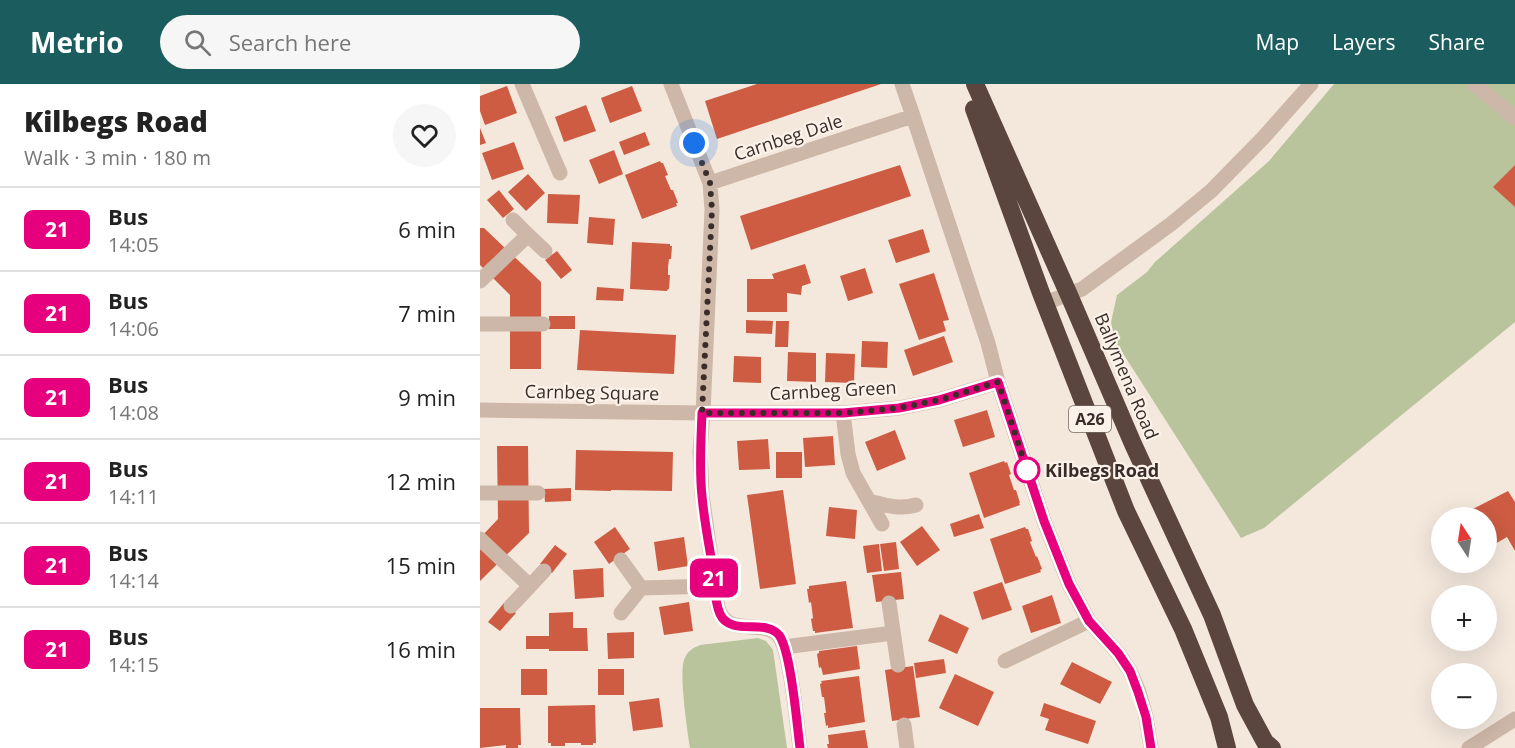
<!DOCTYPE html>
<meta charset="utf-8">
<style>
body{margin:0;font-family:"Open Sans",sans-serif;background:#f6f6f6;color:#222;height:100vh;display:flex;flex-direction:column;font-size:22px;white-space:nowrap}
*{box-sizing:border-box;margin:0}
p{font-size:20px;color:#767676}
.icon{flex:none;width:33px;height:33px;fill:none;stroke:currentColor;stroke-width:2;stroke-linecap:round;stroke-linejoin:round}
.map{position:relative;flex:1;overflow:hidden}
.sheet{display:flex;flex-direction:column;background:#fff;width:480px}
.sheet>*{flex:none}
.badge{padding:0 12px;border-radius:9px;font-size:21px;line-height:39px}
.needle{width:39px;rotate:348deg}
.controls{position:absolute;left:951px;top:423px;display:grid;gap:12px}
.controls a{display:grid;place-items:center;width:66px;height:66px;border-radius:50%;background:#fff;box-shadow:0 6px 24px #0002;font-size:30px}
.you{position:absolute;width:30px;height:30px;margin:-15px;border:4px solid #fff;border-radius:50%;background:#1a73e8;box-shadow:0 0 0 9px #1a73e833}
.map>.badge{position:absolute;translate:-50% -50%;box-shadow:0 0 0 3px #fff}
.round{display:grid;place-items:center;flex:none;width:63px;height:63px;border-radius:32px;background:#f6f6f6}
.headline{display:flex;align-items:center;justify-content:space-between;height:102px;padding:0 24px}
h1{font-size:28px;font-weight:800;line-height:45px}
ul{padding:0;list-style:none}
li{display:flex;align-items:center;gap:18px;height:84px;padding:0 24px;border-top:2px solid #e0e0e0}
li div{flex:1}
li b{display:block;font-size:22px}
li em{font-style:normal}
li .badge{min-width:66px;font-weight:700;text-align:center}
header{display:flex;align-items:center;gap:36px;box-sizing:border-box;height:84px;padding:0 30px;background:#1b5d5e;color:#fff}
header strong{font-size:28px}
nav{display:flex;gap:33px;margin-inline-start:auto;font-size:21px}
.search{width:420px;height:54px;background:#f6f6f6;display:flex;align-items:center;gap:15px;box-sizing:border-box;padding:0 21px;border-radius:33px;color:#767676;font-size:22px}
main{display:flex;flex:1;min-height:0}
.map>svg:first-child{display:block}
.green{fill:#b9c49c}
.building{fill:#cd5c42}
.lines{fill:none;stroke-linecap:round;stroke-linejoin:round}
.minor{stroke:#cdb7a8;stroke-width:15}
.highway{stroke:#5b463f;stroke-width:18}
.line-casing{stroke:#fff;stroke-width:14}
.line{stroke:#e6007e;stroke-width:9}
.walk{stroke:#3a2d29;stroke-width:6;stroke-dasharray:0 10.8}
.stop-dot{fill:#fff;stroke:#e6007e;stroke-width:3}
.labels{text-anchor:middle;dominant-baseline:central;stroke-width:4.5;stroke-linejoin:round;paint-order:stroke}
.shield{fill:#fbf2ea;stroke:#746863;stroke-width:1.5}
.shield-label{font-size:16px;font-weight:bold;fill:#3a2d29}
.street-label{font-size:18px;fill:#3a2d29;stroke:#fbf2ea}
.stop-label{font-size:18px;font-weight:bold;fill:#3a2d29;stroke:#fbf2ea;text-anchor:start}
</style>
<header>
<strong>Metrio</strong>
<div class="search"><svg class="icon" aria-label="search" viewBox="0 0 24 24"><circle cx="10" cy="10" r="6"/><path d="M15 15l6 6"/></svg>Search here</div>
<nav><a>Map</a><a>Layers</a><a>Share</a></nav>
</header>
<main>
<section class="sheet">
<div class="headline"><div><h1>Kilbegs Road</h1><p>Walk · 3 min · 180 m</p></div><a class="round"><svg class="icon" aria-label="heart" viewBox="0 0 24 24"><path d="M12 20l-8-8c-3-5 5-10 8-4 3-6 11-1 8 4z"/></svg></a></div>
<ul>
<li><span class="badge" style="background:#e6007e;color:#fff">21</span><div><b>Bus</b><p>14:05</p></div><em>6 min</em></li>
<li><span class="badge" style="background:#e6007e;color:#fff">21</span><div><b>Bus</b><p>14:06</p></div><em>7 min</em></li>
<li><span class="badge" style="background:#e6007e;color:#fff">21</span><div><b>Bus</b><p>14:08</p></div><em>9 min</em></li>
<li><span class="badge" style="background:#e6007e;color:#fff">21</span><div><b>Bus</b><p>14:11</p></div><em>12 min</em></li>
<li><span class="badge" style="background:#e6007e;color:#fff">21</span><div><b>Bus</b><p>14:14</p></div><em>15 min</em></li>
<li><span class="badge" style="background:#e6007e;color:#fff">21</span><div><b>Bus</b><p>14:15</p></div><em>16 min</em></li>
</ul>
</section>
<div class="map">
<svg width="1035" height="664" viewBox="0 0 1035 664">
<rect width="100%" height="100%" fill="#f4e8dd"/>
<!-- green -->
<path class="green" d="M854,0h181v238l-251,206 -23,10 -126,-197 -4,-19 6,-27 30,-23 8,-10 114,-101z
M278,554l8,3 7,9 14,98h-97c-3,-18 -11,-75 -6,-88 3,-9 9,-12 16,-15z"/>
<!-- building -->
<path class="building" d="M277,0h124l-164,55 -12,-38z
M27,2l10,27 -32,12 -5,-14v-15z
M152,2l10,25 -32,12 -9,-25z
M106,21l10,26 -32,11 -9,-25z
M0,44l6,15 -6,2z
M165,48l5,13 -26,10 -5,-13z
M34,58l10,27 -32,11 -10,-27z
M134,66l9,24 -24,10 -10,-24z
M180,77l1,2h2l5,12 -3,1 6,14h2l5,13h-2l1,3 -35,13 -17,-44z
M420,81l11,31 -160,54 -11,-34z
M1035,81v42l-22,-20z
M48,90l17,19 -19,18 -18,-19z
M19,106l15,19 -11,9 -16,-18z
M68,110l32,1 -2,29 -31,-1z
M109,133l26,2 -2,26 -26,-2z
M0,144h4l57,54v87h-31v-74l-30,-30z
M443,145l7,23 -34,11 -8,-23z
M152,158l38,2v2h2l-1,13h-2l-1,8v8h2l-1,14h-1l-1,2 -37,-2z
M77,167l15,19 -11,9 -16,-19z
M325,180l6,19 -9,3 -1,9 -14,-2v19h-40v-33h27l-2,-5z
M385,184l8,25 -25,8 -8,-25z
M454,189l15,47 -6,1 3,10 -27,9 -20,-56z
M117,203l27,2 -1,12 -27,-1z
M69,232h26v13h-26z
M266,236l27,1 -1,13 -26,-1z
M296,237h13l-1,26h-13z
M100,246l96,5 -2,39 -97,-4z
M464,252l9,26 -40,14 -9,-26z
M382,257l26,1 -1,26 -26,-1z
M308,268l28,1v29l-29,-1z
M346,269l29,1 -1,29 -29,-1z
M254,272l27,1v26l-28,-1z
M507,326l8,27 -32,10 -9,-27z
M415,346l11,29 -29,12 -12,-29z
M353,352l2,29 -30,2 -2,-29z
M288,355l2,30 -31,1 -2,-29z
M17,362h31l1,87 -49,48v-43l18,-19z
M96,366l97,2 -1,39 -61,-1v1l-36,-1z
M296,368h26v26h-26z
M524,377l1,2 2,-1 4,12 -2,1 5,15h2l4,13h-1l1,2 -36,13 -15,-45z
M91,404v13l-26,1 -1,-13z
M303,406l13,94 -36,5 -13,-94z
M1028,407l7,11v49l-8,-14 -19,11 -2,-3v-27h-16l-3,-6z
M349,423l28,3 -2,29 -29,-3z
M499,430l5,14 -30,9 -4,-13z
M442,442l18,24 -23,16 -17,-24z
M135,443l15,22 -21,15 -15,-22z
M545,443l1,2h2l4,12 -2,1 6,15 1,-1 5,13 -2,1 1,2 -36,12 -15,-45z
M204,453l4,29 -30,5 -4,-29z
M416,458l3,27 -15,2 -4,-27z
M399,460l3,27 -15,2 -4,-27z
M75,461l12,9 -15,19 -12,-9z
M123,484l1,29 -29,2 -2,-29z
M421,488l3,27 -28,3 -4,-27z
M366,497l7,47 -38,5v-2h-2l-2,-12 2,-1 -2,-16 -2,1 -2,-14h2v-3z
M522,498l10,28 -30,10 -9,-28z
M572,511l9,28 -30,10 -9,-27z
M209,518l4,29 -29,4 -5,-28z
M24,519l12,10 -16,18 -12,-9z
M93,528v16h14l1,23h-39v-2h-23v-13h23v-23z
M460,530l29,14 -12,26 -29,-13z
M154,548v26l-26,1 -1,-26z
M377,562l3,23 -37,6 -2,-8 -2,1 -2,-14 2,-1v-2z
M464,575l2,14 -30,5 -2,-15z
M592,578l40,20 -12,22 -40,-20z
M433,582l7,51 -28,4 -7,-51z
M41,585h26v26h-26z
M118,585h26v26h-26z
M475,590l39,18 -16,34 -39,-18z
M379,592l6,46 -37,6v-3l-2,1 -2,-13h2l-2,-16h-2l-2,-13 2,-1 -1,-2z
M179,614l4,29 -30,4 -4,-29z
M564,619l52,18 -8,23 -43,-14 4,-11 -9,-3z
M115,621l1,38h-3v2h-12v-2h-16v3h-14v-3h-3v-37z
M0,624h40l1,37h-3v3h-12v-3l-26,3z
M385,646l3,18h-40l-1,-4h2l-1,-9z"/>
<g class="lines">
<!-- minor -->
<path class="minor" d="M42,0l38,89
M191,0l39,99 203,-67 -11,-32
M994,0l41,34
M433,32l75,227 10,39
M48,151l17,16
M0,197l48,-46 -15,-15
M565,219l37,-14 89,-65 40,-33 52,-53 48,-54
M0,240h63
M0,326l223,3 9,-203 -2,-27
M363,329l5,41 5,19 29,51
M0,409h58
M389,417c16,4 30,9 47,4
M0,455l50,47 -19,20
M141,476l20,28 74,-2
M50,502l14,-15
M409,519l9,62
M141,529l20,-25
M304,563l109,-14
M525,577l84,-40
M424,641l3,23
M320,664c-3,-22 -9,-99 -22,-113 -16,-17 -50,4 -60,-27l-16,-113 -2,-43 3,-39h140l56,-5 40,-8 59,-18 46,139 25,63 20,37 29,32 12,18 9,21 7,25 5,31
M989,664l46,-29"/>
<!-- highway -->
<path class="highway" d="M495,0l94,211 64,149 79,171 33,90 20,37 7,6
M494,25l67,184 85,218 57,118 36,88 8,31"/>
</g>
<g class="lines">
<defs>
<path id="line" d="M320,664c-3,-23 -9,-97 -21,-113 -14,-17 -48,2 -59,-21 -6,-13 -5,-31 -7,-45 -4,-24 -9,-49 -11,-73 -3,-27 -1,-55 0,-83h141l56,-5 40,-8 59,-18 46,139 25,63 20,37 29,32 12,18 8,21 8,25 5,31"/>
</defs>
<!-- line casing -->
<use href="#line" class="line-casing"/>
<!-- line -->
<use href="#line" class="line"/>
<!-- walk -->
<path class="walk" d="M214,59l16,40 2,27 -10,203h141l56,-5 40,-8 59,-18 29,88"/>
</g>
<!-- markers -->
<circle class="stop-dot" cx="547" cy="386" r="12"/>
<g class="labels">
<!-- shield labels -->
<rect class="shield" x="589" y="322" width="42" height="26" rx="4.5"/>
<g class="shield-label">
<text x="610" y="335">A26</text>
</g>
<!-- street labels -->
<g class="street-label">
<text transform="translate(308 53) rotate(-18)">Carnbeg Dale</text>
<text transform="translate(647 292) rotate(67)">Ballymena Road</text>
<text transform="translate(353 306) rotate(-3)">Carnbeg Green</text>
<text transform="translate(112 308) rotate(1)">Carnbeg Square</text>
</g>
<!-- stop labels -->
<g class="stop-label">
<text x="565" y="386">Kilbegs Road</text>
</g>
</g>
</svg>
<div class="controls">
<a><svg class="needle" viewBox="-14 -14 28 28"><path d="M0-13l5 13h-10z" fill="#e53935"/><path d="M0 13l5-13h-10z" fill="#767676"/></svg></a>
<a>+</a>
<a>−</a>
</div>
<div class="you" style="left:214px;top:59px"></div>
<b class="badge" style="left:234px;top:494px;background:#e6007e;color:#fff">21</b>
</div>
</main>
